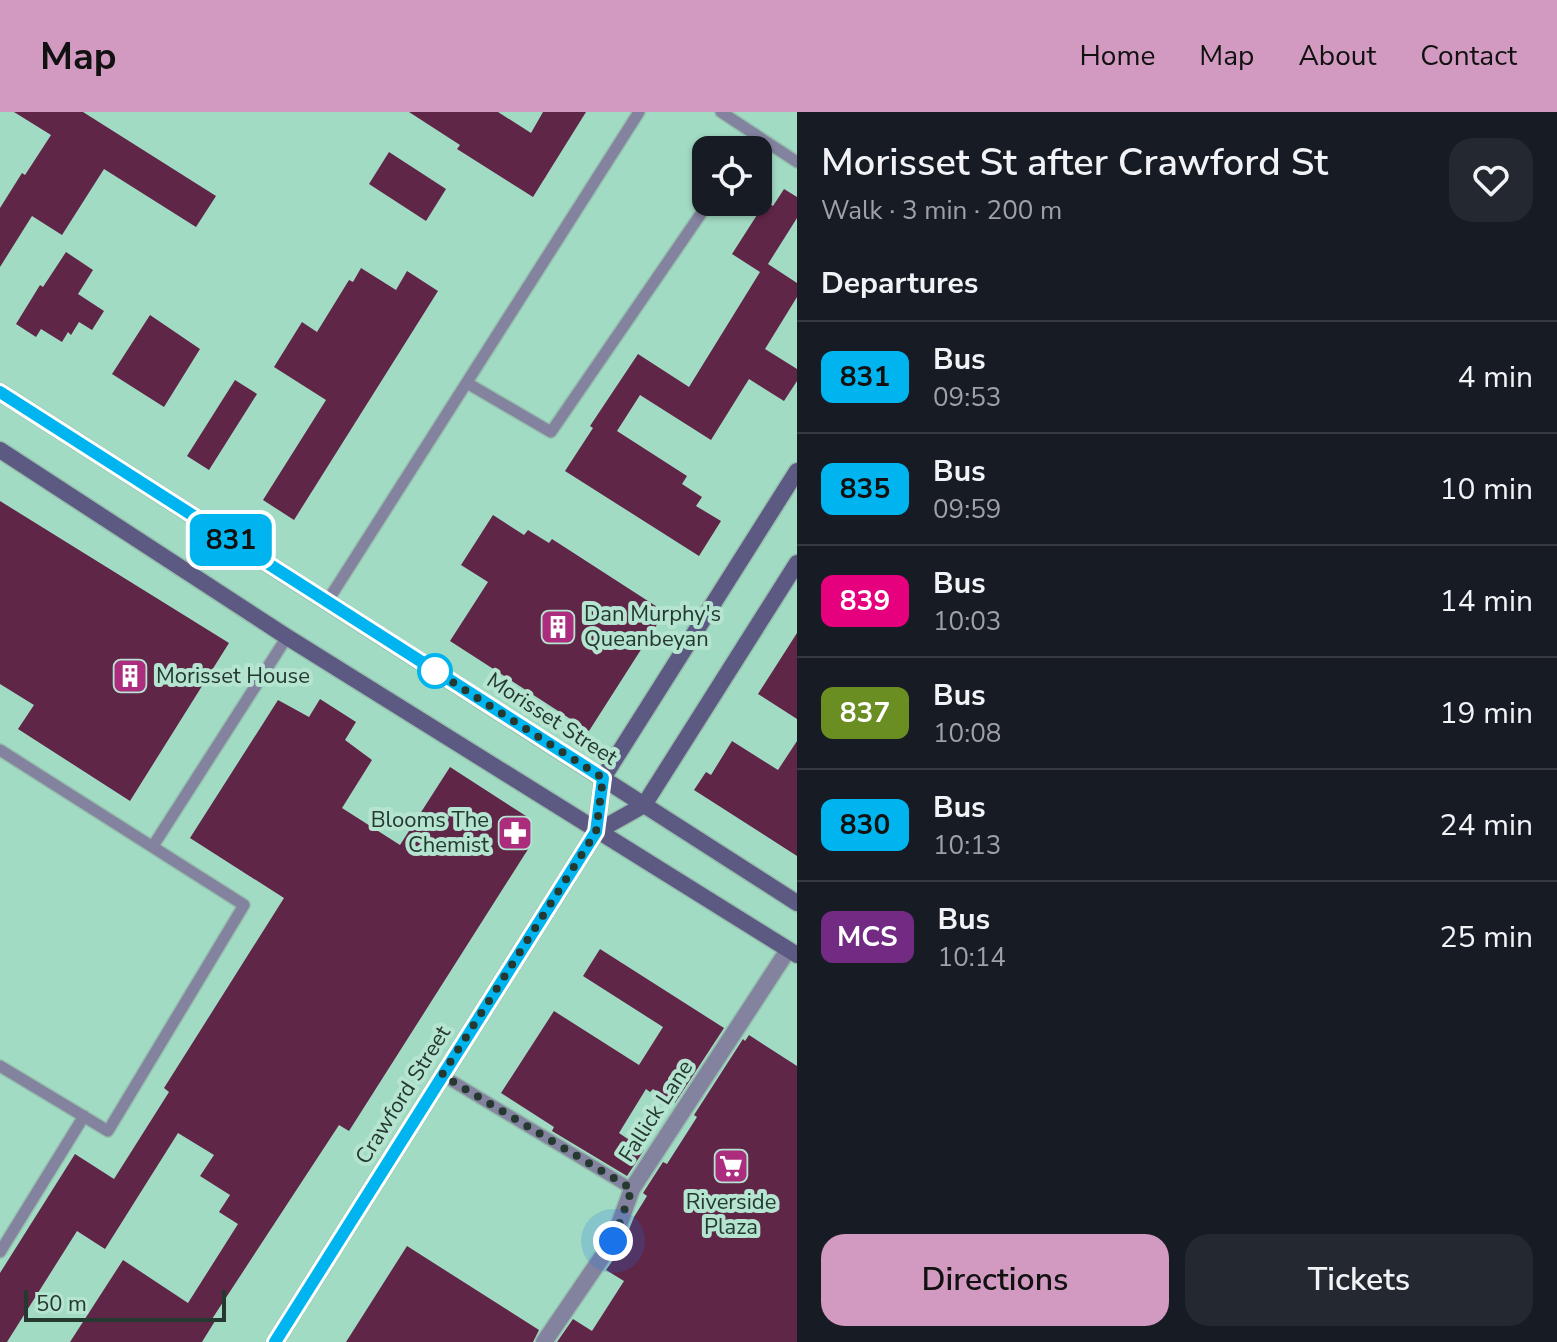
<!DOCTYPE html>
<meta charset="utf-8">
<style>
body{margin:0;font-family:"Nunito Sans",sans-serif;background:#242831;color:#f1f3f6;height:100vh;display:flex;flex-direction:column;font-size:30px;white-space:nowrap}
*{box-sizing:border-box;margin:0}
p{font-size:26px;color:#9ea1a6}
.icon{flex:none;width:44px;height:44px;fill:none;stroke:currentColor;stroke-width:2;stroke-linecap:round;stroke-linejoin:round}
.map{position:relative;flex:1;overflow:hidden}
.drawer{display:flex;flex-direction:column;background:#171b24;width:760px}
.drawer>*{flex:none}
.badge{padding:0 16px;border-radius:12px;font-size:28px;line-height:52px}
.controls{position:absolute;left:692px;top:24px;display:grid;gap:16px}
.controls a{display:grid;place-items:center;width:80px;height:80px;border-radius:16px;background:#171b24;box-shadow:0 2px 6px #0004;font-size:40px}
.scale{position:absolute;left:24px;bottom:20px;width:202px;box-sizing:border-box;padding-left:8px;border:4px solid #253931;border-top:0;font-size:22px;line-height:28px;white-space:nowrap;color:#253931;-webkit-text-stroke:6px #b5e4d0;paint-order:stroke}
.you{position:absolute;width:40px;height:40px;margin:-20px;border:6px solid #fff;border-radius:50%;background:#1a73e8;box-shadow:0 0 0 12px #1a73e833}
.map>.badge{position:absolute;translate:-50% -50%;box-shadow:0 0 0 4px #fff}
h2{padding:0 24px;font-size:30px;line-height:72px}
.round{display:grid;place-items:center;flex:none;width:84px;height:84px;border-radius:24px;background:#242831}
.headline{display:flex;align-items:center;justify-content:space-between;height:136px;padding:0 24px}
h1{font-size:38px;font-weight:600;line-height:60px}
.button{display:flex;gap:16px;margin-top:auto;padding:16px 24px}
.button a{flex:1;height:92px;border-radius:24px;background:#d29ac0;color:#111;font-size:32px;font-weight:600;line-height:92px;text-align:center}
.button a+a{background:#242831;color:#f1f3f6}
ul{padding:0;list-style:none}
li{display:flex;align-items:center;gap:24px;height:112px;padding:0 24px;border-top:2px solid #363941}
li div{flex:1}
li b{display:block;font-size:30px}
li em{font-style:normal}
li .badge{min-width:88px;font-weight:700;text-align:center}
header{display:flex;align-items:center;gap:48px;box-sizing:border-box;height:112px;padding:0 40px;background:#d29ac0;color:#111}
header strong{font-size:38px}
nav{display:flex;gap:44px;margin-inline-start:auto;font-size:28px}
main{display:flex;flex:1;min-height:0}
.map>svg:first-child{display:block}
.built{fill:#a2dbc3;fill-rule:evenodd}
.building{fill:#602648}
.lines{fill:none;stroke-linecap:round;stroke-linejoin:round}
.lane-casing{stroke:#95bead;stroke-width:14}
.street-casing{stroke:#95bead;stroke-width:19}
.secondary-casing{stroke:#95bead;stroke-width:19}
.lane{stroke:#83829f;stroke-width:11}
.street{stroke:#83829f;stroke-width:16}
.secondary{stroke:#5c5982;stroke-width:16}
.line-casing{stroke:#fff;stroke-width:18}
.line{stroke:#00b5ef;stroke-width:12}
.walk{stroke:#253931;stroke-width:8;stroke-dasharray:0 14.4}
.stop-dot{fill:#fff;stroke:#00b5ef;stroke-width:4}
.labels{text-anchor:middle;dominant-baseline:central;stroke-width:8;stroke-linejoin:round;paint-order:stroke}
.poi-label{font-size:22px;fill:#253931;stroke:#b5e4d0;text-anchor:start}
.street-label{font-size:22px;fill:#253931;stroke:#b5e4d0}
</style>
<header>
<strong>Map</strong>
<nav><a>Home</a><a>Map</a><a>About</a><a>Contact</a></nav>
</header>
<main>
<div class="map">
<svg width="797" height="1230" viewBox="0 0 797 1230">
<rect width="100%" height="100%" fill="#b5e4d0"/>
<!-- built -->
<path class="built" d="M0,0h797v1230h-797zM706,38h52v52h-52z"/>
<!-- building -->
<path class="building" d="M14,0h69l133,84 -20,31 -92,-58 -42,66 -30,-19 -32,51v-59l22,-35 3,2 26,-40z
M409,0h89l33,21 12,-21h43l-53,85 -76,-48 3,-4z
M389,40l57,37 -20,32 -57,-37z
M784,77l13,8v21l-29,46 29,19v14l-32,52 32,20v12l-13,20 -35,-22 -38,61 -71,-45 -23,36 70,45 -5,8 20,13 -6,9 25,15 -22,35 -134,-85 28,-43 -3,-2 48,-72 51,33 71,-115 -28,-18 34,-53 7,5z
M66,140l27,18 -15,24 26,17 -12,19 -13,-8 -8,13 -3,-3 -6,10 -21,-13 -5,8 -20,-13 24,-39 3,2z
M361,156l35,22 11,-19 31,20 -144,229 -31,-20 63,-100 -52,-33 28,-45 15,10 32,-52 4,2z
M150,203l50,34 -36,58 -52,-33z
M235,268l22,14 -48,76 -22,-14z
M0,389l229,142 -99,158 -112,-72 16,-24 -34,-21z
M493,403l31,20 4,-5 21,13 3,-4 113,73 -76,119 -139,-90 38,-59 -27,-17z
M797,521v86l-39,-25z
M320,587l36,23 -11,18 27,20 -30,48 58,37 50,-78 76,49 6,27 -183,288 -10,-6 -127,194 3,2 -13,21h-132l53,-82 65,43 50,-79 -19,-12 11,-17 -30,-19 14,-21 -36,-22 -73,116 -28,-18 -70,111h-7v-69l75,-119 39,25 55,-87 -5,-4 120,-190 -94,-60 88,-138 31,17z
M732,629l46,29 19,-29v115l-103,-66 12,-18 5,3z
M600,837l124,79 -49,75 -22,-14 -3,3 -4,-3 -27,44 25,17 -17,26 -75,-45 2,-4 -53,-34 53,-82 85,54 24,-38 -80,-51z
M749,923l48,31v276h-240l16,-23 19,12 32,-50 -18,-11 16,-23 12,-30 13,-21 -4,-3 20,-31 4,2 30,-47 -3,-2 49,-76 2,2z
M407,1134l132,84 -6,12h-187z"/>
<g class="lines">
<defs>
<path id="lane" d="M721,0l76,50
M744,38l11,-16
M467,271l84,49 158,-230
M327,490l312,-490
M0,638l244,155 -136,226 -108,-65
M153,734l134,-209
M442,963l190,114
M0,1140l84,-136"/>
<path id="street" d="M544,1230l69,-101 19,-52 156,-239"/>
<path id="secondary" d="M0,280l797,511
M0,338l287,187 510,318
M596,720l48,-27 153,-242
M275,1230l321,-510 7,-54 194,-307"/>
</defs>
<!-- lane casing -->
<use href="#lane" class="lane-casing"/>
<!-- street casing -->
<use href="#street" class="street-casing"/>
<!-- secondary casing -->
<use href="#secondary" class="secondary-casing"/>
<!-- lane -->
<use href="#lane" class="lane"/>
<!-- street -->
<use href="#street" class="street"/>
<!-- secondary -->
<use href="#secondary" class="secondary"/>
</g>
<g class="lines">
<defs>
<path id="line" d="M0,280l603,386 -7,54 -321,510"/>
</defs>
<!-- line casing -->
<use href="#line" class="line-casing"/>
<!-- line -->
<use href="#line" class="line"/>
<!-- walk -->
<path class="walk" d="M435,559l-3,-2 171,109 -7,54 -154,243 190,114 -19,52"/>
</g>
<!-- icons -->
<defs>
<symbol id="building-square" viewBox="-11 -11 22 22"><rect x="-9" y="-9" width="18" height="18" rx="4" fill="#ac2d7d" stroke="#b5e4d0"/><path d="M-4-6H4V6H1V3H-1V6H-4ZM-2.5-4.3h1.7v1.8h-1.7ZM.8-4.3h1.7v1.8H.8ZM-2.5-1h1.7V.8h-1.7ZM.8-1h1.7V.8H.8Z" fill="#fff"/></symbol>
<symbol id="pharmacy-square" viewBox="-11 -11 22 22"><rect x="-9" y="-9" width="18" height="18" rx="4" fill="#ac2d7d" stroke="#b5e4d0"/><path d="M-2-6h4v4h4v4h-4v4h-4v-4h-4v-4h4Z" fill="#fff"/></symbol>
<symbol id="supermarket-square" viewBox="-11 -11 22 22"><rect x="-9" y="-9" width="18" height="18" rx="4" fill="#ac2d7d" stroke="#b5e4d0"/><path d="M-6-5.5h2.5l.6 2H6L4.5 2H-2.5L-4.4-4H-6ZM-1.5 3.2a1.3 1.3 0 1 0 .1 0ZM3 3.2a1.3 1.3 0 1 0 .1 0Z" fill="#fff"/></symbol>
</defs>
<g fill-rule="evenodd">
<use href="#building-square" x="538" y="495" width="40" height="40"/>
<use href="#building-square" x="110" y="544" width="40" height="40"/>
<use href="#pharmacy-square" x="495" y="701" width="40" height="40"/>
<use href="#supermarket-square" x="711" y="1034" width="40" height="40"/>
</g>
<!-- markers -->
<circle class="stop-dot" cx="435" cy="559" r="16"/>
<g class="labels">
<!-- poi labels -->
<g class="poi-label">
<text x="584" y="502">Dan Murphy's<tspan x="584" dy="25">Queanbeyan</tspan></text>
<text x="156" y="564">Morisset House</text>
<text x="489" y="708" text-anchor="end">Blooms The<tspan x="489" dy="25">Chemist</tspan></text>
<text x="731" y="1090" text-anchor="middle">Riverside<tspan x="731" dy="25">Plaza</tspan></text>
</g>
<!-- street labels -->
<g class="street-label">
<text transform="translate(552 607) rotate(33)">Morisset Street</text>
<text transform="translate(403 983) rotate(-58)">Crawford Street</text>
<text transform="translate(656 999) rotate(-57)">Fallick Lane</text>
</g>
</g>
</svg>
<div class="controls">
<a><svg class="icon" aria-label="locate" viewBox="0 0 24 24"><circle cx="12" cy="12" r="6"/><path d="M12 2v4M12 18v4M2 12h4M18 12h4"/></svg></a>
</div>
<div class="scale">50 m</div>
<div class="you" style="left:613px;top:1129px"></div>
<b class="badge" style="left:231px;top:428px;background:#00b5ef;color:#111">831</b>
</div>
<section class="drawer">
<div class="headline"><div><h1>Morisset St after Crawford St</h1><p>Walk · 3 min · 200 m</p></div><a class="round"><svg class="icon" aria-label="heart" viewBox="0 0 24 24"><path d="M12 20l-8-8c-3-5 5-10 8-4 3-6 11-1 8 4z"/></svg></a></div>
<h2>Departures</h2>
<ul>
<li><span class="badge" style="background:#00b5ef;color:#111">831</span><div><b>Bus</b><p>09:53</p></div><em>4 min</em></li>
<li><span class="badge" style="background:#00b5ef;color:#111">835</span><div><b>Bus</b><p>09:59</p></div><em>10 min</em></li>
<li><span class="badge" style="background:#e6007e;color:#fff">839</span><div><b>Bus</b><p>10:03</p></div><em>14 min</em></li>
<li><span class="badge" style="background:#6b8e23;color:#fff">837</span><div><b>Bus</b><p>10:08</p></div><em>19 min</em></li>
<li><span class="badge" style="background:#00b5ef;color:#111">830</span><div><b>Bus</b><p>10:13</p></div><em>24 min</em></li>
<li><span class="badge" style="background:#732a82;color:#fff">MCS</span><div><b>Bus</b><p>10:14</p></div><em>25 min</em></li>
</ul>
<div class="button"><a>Directions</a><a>Tickets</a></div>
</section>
</main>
